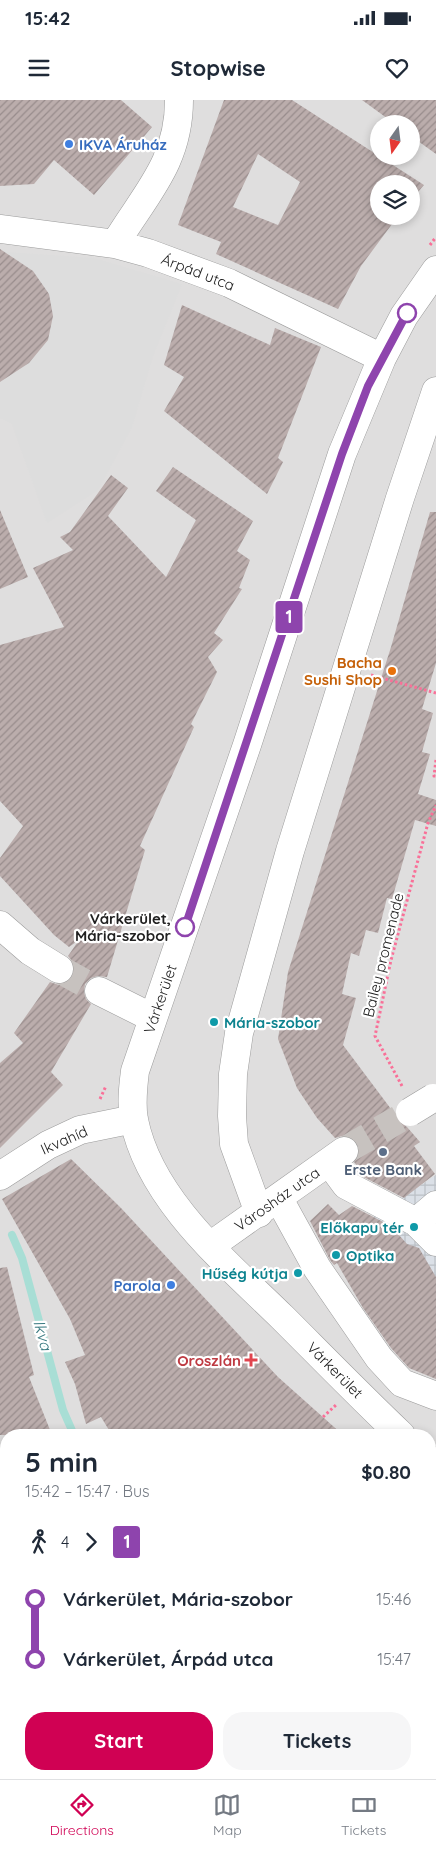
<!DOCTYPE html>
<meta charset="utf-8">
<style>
body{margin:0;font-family:Quicksand,sans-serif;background:#f6f6f7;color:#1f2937;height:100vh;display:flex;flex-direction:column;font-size:19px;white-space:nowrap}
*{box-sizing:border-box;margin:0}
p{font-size:16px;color:#747a83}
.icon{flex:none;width:28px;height:28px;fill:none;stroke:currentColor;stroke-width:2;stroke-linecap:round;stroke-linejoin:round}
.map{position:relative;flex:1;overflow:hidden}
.sheet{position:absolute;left:0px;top:1329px;width:436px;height:351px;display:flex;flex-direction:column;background:#fff;border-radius:20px 20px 0 0;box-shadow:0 2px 8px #0003}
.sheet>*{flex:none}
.badge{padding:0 10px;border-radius:4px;font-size:18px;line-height:32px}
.needle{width:32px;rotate:194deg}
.controls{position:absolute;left:370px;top:15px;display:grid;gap:10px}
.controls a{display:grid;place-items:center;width:50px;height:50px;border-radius:50%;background:#fff;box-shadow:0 2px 8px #0003;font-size:25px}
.map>.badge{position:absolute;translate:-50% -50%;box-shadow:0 0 0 2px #fff}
.legs{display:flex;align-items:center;gap:8px;height:55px;padding:0 25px;font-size:16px}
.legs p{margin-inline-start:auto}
.overview{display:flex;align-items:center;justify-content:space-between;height:85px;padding:0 25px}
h1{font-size:28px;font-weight:800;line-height:38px}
.cta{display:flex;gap:10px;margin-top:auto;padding:10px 25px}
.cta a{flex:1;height:58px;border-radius:20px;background:#d00153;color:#fff;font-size:20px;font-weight:800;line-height:58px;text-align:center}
.cta a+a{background:#f6f6f7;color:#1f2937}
ul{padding:0 25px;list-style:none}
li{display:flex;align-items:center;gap:18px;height:60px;font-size:19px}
li i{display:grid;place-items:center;width:8px;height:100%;margin:0 6px;background:currentColor}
li i::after{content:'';width:12px;height:12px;margin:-6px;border:4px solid;border-radius:50%;background:#fff}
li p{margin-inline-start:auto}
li:first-child i{background:linear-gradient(#0000 50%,currentColor 0)}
li:last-child i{background:linear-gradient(currentColor 50%,#0000 0)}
.status{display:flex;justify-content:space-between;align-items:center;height:35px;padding:0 25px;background:#fff;direction:ltr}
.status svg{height:14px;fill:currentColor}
header{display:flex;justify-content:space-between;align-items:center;height:65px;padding:0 25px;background:#fff;font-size:22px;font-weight:800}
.dock{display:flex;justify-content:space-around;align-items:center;height:70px;border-top:1px solid #e0e1e3;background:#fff;font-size:14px;color:#747a83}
.dock a{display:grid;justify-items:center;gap:2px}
.dock .on{color:#d00153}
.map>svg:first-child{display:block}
.residential{fill:#dfdede;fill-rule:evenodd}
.grass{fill:#e3eaae}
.parking{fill:#ddd}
.plaza{fill:url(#plaza-grid)}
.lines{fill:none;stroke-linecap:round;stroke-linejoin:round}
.stream{stroke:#a8ded5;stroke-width:8}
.building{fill:url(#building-hatch);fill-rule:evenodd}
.minor-tunnel{stroke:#c7c2bf;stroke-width:28;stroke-dasharray:28 14;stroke-linecap:butt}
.minor-casing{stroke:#9b9b9b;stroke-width:29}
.path{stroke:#f97098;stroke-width:3;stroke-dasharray:2.5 2.5;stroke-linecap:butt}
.minor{stroke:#fff;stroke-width:28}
.minor-bridge-casing{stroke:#9b9b9b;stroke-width:29;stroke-linecap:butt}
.minor-bridge{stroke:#fff;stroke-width:28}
.line-1-casing{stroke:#fff;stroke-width:11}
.line-1{stroke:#8e44ad;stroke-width:8}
.shop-dot{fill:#3f7fe0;stroke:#fff;stroke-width:2}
.stop-1-dot{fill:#fff;stroke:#8e44ad;stroke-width:2.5}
.food-dot{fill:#e8710a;stroke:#fff;stroke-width:2}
.culture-dot{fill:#0f9aa8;stroke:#fff;stroke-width:2}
.service-dot{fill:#5c6f8a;stroke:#fff;stroke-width:2}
.health-dot{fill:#e0444e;stroke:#fff;stroke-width:2}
.labels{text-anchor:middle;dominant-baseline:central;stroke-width:4.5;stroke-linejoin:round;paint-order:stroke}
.shop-label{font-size:15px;font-weight:bold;fill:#366cbe;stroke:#fff;text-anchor:start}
.street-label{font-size:15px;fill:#212121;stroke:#fff}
.food-label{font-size:15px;font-weight:bold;fill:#c56008;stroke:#fff;text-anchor:end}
.stop-label{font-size:15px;font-weight:bold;fill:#212121;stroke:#fff;text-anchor:end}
.culture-label{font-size:15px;font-weight:bold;fill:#0d838f;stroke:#fff;text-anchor:start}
.service-label{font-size:15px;font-weight:bold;fill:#4e5e75;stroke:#fff}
.health-label{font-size:15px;font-weight:bold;fill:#be3a42;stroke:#fff;text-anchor:end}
.water-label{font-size:16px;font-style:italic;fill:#3a7a81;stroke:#fff}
</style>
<div class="status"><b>15:42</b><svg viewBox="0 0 49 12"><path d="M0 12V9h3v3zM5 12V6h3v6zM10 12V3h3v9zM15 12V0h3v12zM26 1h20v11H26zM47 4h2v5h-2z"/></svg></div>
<header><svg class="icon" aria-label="menu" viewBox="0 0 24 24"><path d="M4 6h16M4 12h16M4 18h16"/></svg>Stopwise<svg class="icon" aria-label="heart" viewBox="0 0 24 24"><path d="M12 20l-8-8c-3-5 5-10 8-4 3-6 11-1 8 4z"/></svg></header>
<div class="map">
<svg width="436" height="1679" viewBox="0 0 436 1679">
<defs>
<pattern id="plaza-grid" width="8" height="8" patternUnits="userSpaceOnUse" patternTransform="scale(1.25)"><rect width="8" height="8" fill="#dbe0e7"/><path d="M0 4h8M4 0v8" fill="none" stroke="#bcc0c6"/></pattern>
<pattern id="building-hatch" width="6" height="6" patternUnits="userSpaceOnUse" patternTransform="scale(1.25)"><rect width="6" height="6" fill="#bbadac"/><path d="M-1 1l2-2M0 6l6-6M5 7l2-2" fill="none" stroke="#988c8c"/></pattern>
</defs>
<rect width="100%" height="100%" fill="#f1eae7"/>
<!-- residential -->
<path class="residential" d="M0,0h436v1679h-436zM379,24h32v32h-32zM379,84h32v32h-32zM6,1335h424v339h-424z"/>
<!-- grass -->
<path class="grass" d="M430,1625l6,2v28l-6,-2z"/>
<!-- parking -->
<path class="parking" d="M5,152l89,6 88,26 -29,72 -21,71 -34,63 -51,33 -35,-99 -12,-6v-36l29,-19 19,-23 5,-24 -4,-22 -16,-23z
M0,1639l6,3v32l-3,4 -3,-2z"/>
<!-- plaza -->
<path class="plaza" d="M436,1075v101h-1l-16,-28 -10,-1 -20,-22 -6,4 -10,-12z"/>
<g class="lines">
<!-- stream -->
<path class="stream" d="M12,1135l10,23 41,152 11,25
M430,1638l6,1"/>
</g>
<!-- building -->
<path class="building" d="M0,0h121l31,27 -58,68 -40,-35 -20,24 -34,2z
M224,0h68l132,85 -13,15v-16h-32v32h19l-37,50 -23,43 -122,-55 5,-12 -43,-17zM258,54l42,28 -22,43 -45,-18z
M362,0h74v54l-25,-18v-12h-16z
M0,149l33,22 16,23 4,22 -5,24 -19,23 -29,19z
M182,205l88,40 5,-17 46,19 -43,111 5,4 -16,32 -103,-83 20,-34 -20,-12z
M173,367l80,54 -16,30 13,9 -11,28 3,1 -28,44 9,7 -15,17 9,15 -26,52 3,3 -54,119 5,4 -38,127 -9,-1 -7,2 -6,6 -1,8 2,7 5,5 -40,68 12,13 -63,63v-85l23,-20 -9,-10 36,-51 9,3 7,-2 6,-5 3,-9 -2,-7 -5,-6 11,-16 -10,7 -15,-12 -54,-59v-18l23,-32 -23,-25v-156l64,-18 -31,-59 40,-18 -13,-13 10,-5 41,-57 17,13 -20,28 58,61 30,-57 -40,-29z
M0,410l28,67 -28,12z
M430,412h6v151l-14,46 11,4 -11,39 8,2 -12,40 18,6v26l-21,-6 -23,79 -5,-1 -9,35 -12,-3 -7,26 -8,-3 -9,41 14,4 -13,47 51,68 3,7 10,7 13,15 -6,4 21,28 -31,24 -48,-25 -1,-2 4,-3 -5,-6 6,-12 -3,-8 -7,-5 -8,-1 -7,2 -18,-20 -20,-30 -19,-49 10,-67 103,-325z
M71,1059l50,49 157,169 65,58h-231l-11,-18 -15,7 -11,-40 -10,-22 20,-7 -15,-36 -68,-120z
M328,1104l11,11 13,-9 39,20 16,18 12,4 17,29v102l-27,-11 -18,-20 -28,-40 -26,-45 -3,2 -4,-5 -20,-39z
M7,1167l27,108 -5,2 23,58h-52v-167z"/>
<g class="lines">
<!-- minor-tunnel -->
<path class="minor-tunnel" d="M59,869l40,22
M344,1051l55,-32"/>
<defs>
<path id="minor" d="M0,129l115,15 33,9 81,30 153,75
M115,144c30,-50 64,-81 64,-144
M0,825l30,26 29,18
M99,891l54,27
M329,1062l17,23 70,37 20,20
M0,1076l48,-31 32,-15 54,-11
M279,1099l38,69 62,90 23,25 34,13
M259,1113l-25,-69 -2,-28 1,-42 6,-41 51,-182 110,-353 36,-107
M416,1122l20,-17
M210,1146l134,-95
M401,1335c-40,-38 -79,-78 -118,-117 -56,-55 -133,-118 -149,-198 -3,-16 -1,-33 1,-49l112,-326 95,-291 40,-96 22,-42 32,-46
M430,1360l6,4
M0,1639l6,3
M75,1674l10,5"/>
</defs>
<!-- minor casing -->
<use href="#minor" class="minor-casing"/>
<!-- path -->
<path class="path" d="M430,145l6,-8
M371,575l65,18
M436,660l-2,16h2
M402,986l-27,-50 16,-76 37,-137 8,-18
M100,999l6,-13
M323,1317l13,-12
M138,1679l4,-5"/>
<!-- minor -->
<use href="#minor" class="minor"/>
<defs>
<path id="minor-bridge" d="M410,1012l23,-14"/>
</defs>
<!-- minor-bridge casing -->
<use href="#minor-bridge" class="minor-bridge-casing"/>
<!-- minor-bridge -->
<use href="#minor-bridge" class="minor-bridge"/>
</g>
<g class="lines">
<defs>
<path id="line-1" d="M185,827l157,-473 26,-68 39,-73"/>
</defs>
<!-- line-1 casing -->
<use href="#line-1" class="line-1-casing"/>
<!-- line-1 -->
<use href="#line-1" class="line-1"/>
</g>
<!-- markers -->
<g class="shop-dot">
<circle cx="69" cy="44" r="5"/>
<circle cx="171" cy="1185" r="5"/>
</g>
<g class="stop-1-dot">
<circle cx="407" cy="213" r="9"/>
<circle cx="185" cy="827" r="9"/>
</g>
<circle class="food-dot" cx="392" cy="571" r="5"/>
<g class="culture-dot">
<circle cx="214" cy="922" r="5"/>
<circle cx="414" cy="1127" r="5"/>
<circle cx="336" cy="1155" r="5"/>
<circle cx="298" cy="1173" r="5"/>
</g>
<circle class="service-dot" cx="383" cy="1052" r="5"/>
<path class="health-dot" d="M248.5 1252.5h5v5h5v5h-5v5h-5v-5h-5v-5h5z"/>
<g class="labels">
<!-- shop labels -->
<g class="shop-label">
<text x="79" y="44">IKVA Áruház</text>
<text x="161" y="1185" text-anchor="end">Parola</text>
</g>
<!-- street labels -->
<g class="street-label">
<text transform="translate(198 172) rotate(21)">Árpád utca</text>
<text transform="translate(383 855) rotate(-76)">Bailey promenade</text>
<text transform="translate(160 899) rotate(-71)">Várkerület</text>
<text transform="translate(64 1040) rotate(-24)">Ikvahíd</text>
<text transform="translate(277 1099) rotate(-35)">Városház utca</text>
<text transform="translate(335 1270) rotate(45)">Várkerület</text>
</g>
<!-- food labels -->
<g class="food-label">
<text x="382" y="562">Bacha<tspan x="382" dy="17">Sushi Shop</tspan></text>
</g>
<!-- stop labels -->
<g class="stop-label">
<text x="171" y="818">Várkerület,<tspan x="171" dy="17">Mária-szobor</tspan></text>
</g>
<!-- culture labels -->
<g class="culture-label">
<text x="224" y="922">Mária-szobor</text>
<text x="404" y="1127" text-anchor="end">Előkapu tér</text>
<text x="346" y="1155">Optika</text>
<text x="288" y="1173" text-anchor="end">Hűség kútja</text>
</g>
<!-- service labels -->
<g class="service-label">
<text x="383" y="1069">Erste Bank</text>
</g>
<!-- health labels -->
<g class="health-label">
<text x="241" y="1260">Oroszlán</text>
</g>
<!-- water labels -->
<g class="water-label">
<text transform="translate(43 1235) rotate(75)">Ikva</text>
</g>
</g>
</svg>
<div class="controls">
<a><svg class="needle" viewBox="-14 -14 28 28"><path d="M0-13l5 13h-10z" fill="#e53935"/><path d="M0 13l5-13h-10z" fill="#747a83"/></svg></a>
<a><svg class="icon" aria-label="layers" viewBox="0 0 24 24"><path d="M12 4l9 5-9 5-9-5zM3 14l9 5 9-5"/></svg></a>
</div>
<b class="badge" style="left:289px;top:517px;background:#8e44ad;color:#fff">1</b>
<section class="sheet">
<div class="overview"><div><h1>5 min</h1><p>15:42 – 15:47 · Bus</p></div><b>$0.80</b></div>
<div class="legs"><svg class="icon" aria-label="walk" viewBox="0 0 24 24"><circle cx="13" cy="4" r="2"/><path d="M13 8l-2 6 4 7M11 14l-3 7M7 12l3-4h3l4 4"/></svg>4<svg class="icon" aria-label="forward" viewBox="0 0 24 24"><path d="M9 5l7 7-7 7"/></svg><b class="badge" style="background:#8e44ad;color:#fff">1</b></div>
<ul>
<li><i style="color:#8e44ad"></i><b>Várkerület, Mária-szobor</b><p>15:46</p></li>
<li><i style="color:#8e44ad"></i><b>Várkerület, Árpád utca</b><p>15:47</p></li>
</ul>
<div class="cta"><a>Start</a><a>Tickets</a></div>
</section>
</div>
<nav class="dock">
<a class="on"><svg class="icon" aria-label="directions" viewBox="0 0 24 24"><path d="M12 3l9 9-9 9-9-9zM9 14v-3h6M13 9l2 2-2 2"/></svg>Directions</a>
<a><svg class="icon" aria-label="map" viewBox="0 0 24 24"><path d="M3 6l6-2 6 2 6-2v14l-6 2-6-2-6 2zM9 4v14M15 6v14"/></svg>Map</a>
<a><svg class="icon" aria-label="tickets" viewBox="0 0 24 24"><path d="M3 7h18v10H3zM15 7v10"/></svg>Tickets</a>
</nav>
